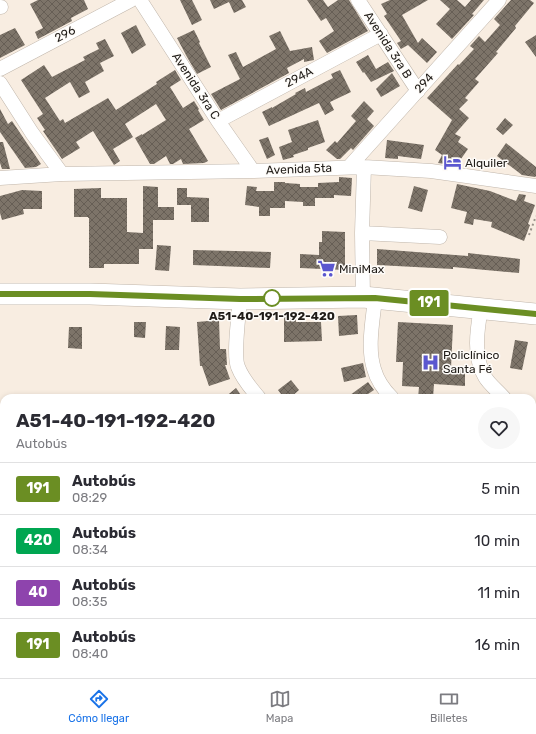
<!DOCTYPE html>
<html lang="es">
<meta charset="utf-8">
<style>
body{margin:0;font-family:Rubik,sans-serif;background:#f7f7f7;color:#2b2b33;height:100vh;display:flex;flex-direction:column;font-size:15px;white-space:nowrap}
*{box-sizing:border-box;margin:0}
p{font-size:13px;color:#7c7c81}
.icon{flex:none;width:22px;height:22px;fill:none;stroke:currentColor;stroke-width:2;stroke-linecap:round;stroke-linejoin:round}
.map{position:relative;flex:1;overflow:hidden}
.details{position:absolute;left:0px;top:394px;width:536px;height:284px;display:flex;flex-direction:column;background:#fff;border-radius:12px 12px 0 0;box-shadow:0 2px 6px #0003}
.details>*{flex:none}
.badge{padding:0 8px;border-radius:3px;font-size:14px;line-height:26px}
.map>.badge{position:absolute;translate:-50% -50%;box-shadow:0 0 0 2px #fff}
.round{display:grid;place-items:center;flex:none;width:42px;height:42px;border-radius:21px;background:#f7f7f7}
.summary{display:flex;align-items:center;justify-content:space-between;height:68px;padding:0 16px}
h1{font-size:19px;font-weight:700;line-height:30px}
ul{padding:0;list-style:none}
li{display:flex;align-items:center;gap:12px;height:52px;padding:0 16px;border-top:1px solid #e1e1e2}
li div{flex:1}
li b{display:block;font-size:15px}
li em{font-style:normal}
li .badge{min-width:44px;font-weight:700;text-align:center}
.dock{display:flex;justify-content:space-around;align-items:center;height:56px;border-top:1px solid #e1e1e2;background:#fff;font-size:11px;color:#7c7c81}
.dock a{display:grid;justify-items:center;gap:2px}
.dock .current{color:#1a73e8}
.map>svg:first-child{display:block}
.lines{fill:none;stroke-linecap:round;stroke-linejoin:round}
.runway{stroke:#9a928a;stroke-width:66}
.building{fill:url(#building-cross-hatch)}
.minor-casing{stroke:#c0b6ab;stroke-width:15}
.highway-casing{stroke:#c0b6ab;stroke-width:22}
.path{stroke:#9a928a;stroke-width:2;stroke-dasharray:2 3;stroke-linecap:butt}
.minor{stroke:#fff;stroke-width:14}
.highway{stroke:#fff;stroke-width:21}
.line-casing{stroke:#fff;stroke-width:9}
.line{stroke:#6b8e23;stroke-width:6}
.stop-dot{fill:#fff;stroke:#6b8e23;stroke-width:2}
.labels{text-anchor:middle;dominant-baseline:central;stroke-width:3;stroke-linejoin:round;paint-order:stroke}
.street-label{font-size:12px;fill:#201c18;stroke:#fefcf9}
.poi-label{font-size:12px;fill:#201c18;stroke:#fefcf9;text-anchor:start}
.stop-label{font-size:12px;font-weight:bold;fill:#201c18;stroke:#fefcf9}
</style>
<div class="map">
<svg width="536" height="678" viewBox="0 0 536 678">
<defs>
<pattern id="building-cross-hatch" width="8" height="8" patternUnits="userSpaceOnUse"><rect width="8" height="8" fill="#7d7469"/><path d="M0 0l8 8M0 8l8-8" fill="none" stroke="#665e55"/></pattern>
</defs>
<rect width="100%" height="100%" fill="#f8ede1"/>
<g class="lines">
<!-- runway -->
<path class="runway" d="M0,584l4,3
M119,674l5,4"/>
</g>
<!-- building -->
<path class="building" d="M38,0h46l4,9 -17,9 1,3 -34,18 -3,-7 8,-4 -13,-24z
M180,0h12l10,20 -10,5z
M210,0h32l4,7 -12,6 -5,-11 -15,7z
M307,0h16l5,7 10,-7h11l19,31 -41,22 -8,-12 15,-10 -8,-13 -5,3z
M390,0h38l-26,15 16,28 4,-5 15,14 -10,11 -19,-18 -7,4 -4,-6 4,-2 -17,-25 3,-2 -6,-10z
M440,0h17l8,7 6,-7h13l-12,14 2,1 -22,24 -16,-15 14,-15z
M511,0h19l4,3 -19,23 1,2 -20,24 2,1 -23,26 4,3 -14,16 3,2 -9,9 10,9 -14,16 6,3 -3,5 10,7 -12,17 -9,-6 -2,4 -7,-1 4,-8 -7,-5 17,-30 -25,-22 31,-34 1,1 15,-16 -4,-3 9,-10 6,6 15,-17 -6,-6z
M136,25l10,20 -14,9 -11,-21z
M15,28l10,17 -25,13v-23z
M194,30l6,12 -1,1 12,24 -14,7 -10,-17 -10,-19z
M280,31l10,20 22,-4 2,13 -10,2v-3l-17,9 2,5 -68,37 -10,-16 29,-15 -12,-24 8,-3 7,15 33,-18 -7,-13z
M536,35v22l-11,-15z
M105,39l9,17 -14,7 4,8 -19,11 5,10 -11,6 -9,-16 -25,16 15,23 3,-2 2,4 43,-25 8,12 41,-26 -1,-2 19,-12 6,10 -11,7 13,21 11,-7 5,8 -1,1 6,10 -15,9 19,32 -4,2 -21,1 -2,-5 -8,5h-3l-4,-8 -12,8h-4l-15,-26 7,-4v1l24,-15 -10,-16 -31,20 8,13 -20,12 7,12 -6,4 -21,-34 -17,11 4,6 -18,11 -19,-28 2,-1 -8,-12 6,-4 -22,-34 23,-15 8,12 33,-17 -2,-3 16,-8 -3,-6z
M368,55l8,14 12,-7 6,9 -23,11 -7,-10 -1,1 -7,-11z
M340,70l11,22 -21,10 4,8 -9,5 -6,-12 -50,23 -7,-14 10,-5v1l24,-14 -1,-1 10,-5 1,4 27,-14 -2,-4z
M392,73l8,13 -19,11 -5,-8z
M364,101l10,10 -7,8 7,7 -21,24 -2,-2 -11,11h-3l-11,-9 9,-9 2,2 19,-22 -5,-5z
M0,109l8,15 4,-3 29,43 -5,3 -11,1 -25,-36z
M505,118l8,7 -10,10 -7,-6z
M318,120l7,22 -17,6v2l-15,5 1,2 -11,3 -4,-13 13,-5 -4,-12z
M268,137l7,18 -8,4 -8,-19z
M387,140l37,5 -3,14 -23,-3v3l-13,-1z
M0,142h3l7,27h-8l-2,-6z
M506,143l30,24v9l-1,1 -13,-2 -25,-19z
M339,177l13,1 -1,18 -17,-1v3h-19v8h-12v-4l-18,-1v7h-15v8h-11v-9l-14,-2 2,-19 10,1 -1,4h18v-9h11v1l15,1v3h18v-4l21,-1z
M457,184l33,7 26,10 3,-7 7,1 -2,6 11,4 -7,19 2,1 -6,16 -33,-14 1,-5 -18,-3 -1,6 -9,-2 3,-11 -16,-4z
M143,186l15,1v20h16v13h-21v29h-14v15h-35v4h-15v-50h-1v-1h-14v-28l27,-1v10h26v34l16,1z
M414,186l14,4 -6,22 -14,-4z
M177,188h10v9l22,1v24h-18v-17h-14z
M22,190l20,1v18h-19l1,5 -22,6 -2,-7v-17z
M322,231l23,1v38l-45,-2v-14l19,1v-13h3z
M157,245l14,1 -2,25 -14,-1z
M377,249l91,7v-3l52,6 -1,14 -66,-6v2l-76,-4z
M193,250l78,2 -1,16 -77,-3z
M284,314l12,1v7h25l1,19 -38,1z
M357,315l1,19 -19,2 -1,-20z
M219,320l1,29h6l1,16h-2l5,14 -21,7 -7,-20h-2l-3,-44z
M134,322h12l-1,16 -11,-1z
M398,322l55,3 -2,43h14v18l-31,-2 -1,14h-15l1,-11 -17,-1 1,-24h-7z
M166,326l14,1 -1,23h-14z
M69,327h13v22l-14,-1z
M515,340l13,2 -6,28 -12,-2z
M363,363l3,14 -22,5 -3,-14z
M291,380l8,10 -9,8h-6l-6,-8z
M368,382l6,8 -12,8h-16z
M236,388l7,10h-19z"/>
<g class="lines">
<defs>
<path id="minor" d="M140,0l78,121 35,50
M358,0l60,91
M0,7h1
M0,69l131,-69
M0,83l32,50 30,41
M218,121l163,-87
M349,167l150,-167
M0,178l62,-4 191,-3 111,-4 67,4 105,15
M362,233l78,4
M363,297l-1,-64 2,-66
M375,298c-2,22 -8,49 -1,71 3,11 10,21 18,29
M240,299c-1,15 -7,56 -2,68 5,13 13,21 21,31
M481,308c-4,22 -8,49 4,69 4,7 13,14 19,21
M532,430l4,4
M0,437l4,3
M532,554l4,5
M317,674l5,4
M508,674l5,4"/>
<path id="highway" d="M0,294h90l150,5 123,-2 173,17"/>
</defs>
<!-- minor casing -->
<use href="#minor" class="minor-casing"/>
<!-- highway casing -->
<use href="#highway" class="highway-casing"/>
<!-- path -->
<path class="path" d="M529,235l7,-19"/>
<!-- minor -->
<use href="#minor" class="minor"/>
<!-- highway -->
<use href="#highway" class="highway"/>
</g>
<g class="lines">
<defs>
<path id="line" d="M0,294h90l150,5 135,-1 161,16"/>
</defs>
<!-- line casing -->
<use href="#line" class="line-casing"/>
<!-- line -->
<use href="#line" class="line"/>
</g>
<!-- icons -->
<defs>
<symbol id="hotel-bare" viewBox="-9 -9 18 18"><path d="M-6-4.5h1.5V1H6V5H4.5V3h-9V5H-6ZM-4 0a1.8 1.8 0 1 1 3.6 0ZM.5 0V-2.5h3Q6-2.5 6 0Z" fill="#5b57cf" stroke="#fefcf9" stroke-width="2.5" paint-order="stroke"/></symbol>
<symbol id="supermarket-bare" viewBox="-9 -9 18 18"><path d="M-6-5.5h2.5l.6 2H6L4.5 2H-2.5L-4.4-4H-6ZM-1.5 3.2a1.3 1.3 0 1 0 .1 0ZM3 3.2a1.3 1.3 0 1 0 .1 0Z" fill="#5b57cf" stroke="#fefcf9" stroke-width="2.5" paint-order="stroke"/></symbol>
<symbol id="hospital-bare" viewBox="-9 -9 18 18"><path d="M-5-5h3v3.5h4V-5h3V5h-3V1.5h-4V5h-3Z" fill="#5b57cf" stroke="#fefcf9" stroke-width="2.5" paint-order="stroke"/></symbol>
</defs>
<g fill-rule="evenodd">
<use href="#hotel-bare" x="440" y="150" width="25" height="25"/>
<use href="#supermarket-bare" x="314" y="256" width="25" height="25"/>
<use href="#hospital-bare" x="418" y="350" width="25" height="25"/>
</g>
<!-- markers -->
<circle class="stop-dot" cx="272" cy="298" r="8"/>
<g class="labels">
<!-- street labels -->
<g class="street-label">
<text transform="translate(65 34) rotate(-28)">296</text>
<text transform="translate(388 45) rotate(57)">Avenida 3ra B</text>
<text transform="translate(299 77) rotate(-28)">294A</text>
<text transform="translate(424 83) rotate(-48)">294</text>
<text transform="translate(196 86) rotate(57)">Avenida 3ra C</text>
<text transform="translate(299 169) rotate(-2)">Avenida 5ta</text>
</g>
<!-- poi labels -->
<g class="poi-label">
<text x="465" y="163">Alquiler</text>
<text x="339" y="269">MiniMax</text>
<text x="443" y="355">Policlínico<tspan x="443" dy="14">Santa Fé</tspan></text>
</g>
<!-- stop labels -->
<g class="stop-label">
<text x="272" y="316">A51-40-191-192-420</text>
</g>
</g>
</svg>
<b class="badge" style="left:429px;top:303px;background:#6b8e23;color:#fff">191</b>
<section class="details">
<div class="summary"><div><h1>A51-40-191-192-420</h1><p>Autobús</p></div><a class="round"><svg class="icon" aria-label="heart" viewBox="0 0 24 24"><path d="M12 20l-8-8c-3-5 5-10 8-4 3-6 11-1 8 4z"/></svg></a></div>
<ul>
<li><span class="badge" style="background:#6b8e23;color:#fff">191</span><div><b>Autobús</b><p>08:29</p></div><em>5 min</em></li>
<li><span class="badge" style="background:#00a651;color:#fff">420</span><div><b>Autobús</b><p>08:34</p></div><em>10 min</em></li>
<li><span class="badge" style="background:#8e44ad;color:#fff">40</span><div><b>Autobús</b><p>08:35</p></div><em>11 min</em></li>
<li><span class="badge" style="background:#6b8e23;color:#fff">191</span><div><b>Autobús</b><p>08:40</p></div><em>16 min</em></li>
</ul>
</section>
</div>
<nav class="dock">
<a class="current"><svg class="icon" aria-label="directions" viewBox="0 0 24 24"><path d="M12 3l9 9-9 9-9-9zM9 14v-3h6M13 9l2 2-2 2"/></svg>Cómo llegar</a>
<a><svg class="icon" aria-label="map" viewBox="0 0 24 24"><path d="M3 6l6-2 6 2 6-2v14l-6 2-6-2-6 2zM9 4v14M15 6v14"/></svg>Mapa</a>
<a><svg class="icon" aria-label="tickets" viewBox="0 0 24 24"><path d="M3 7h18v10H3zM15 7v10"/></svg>Billetes</a>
</nav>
